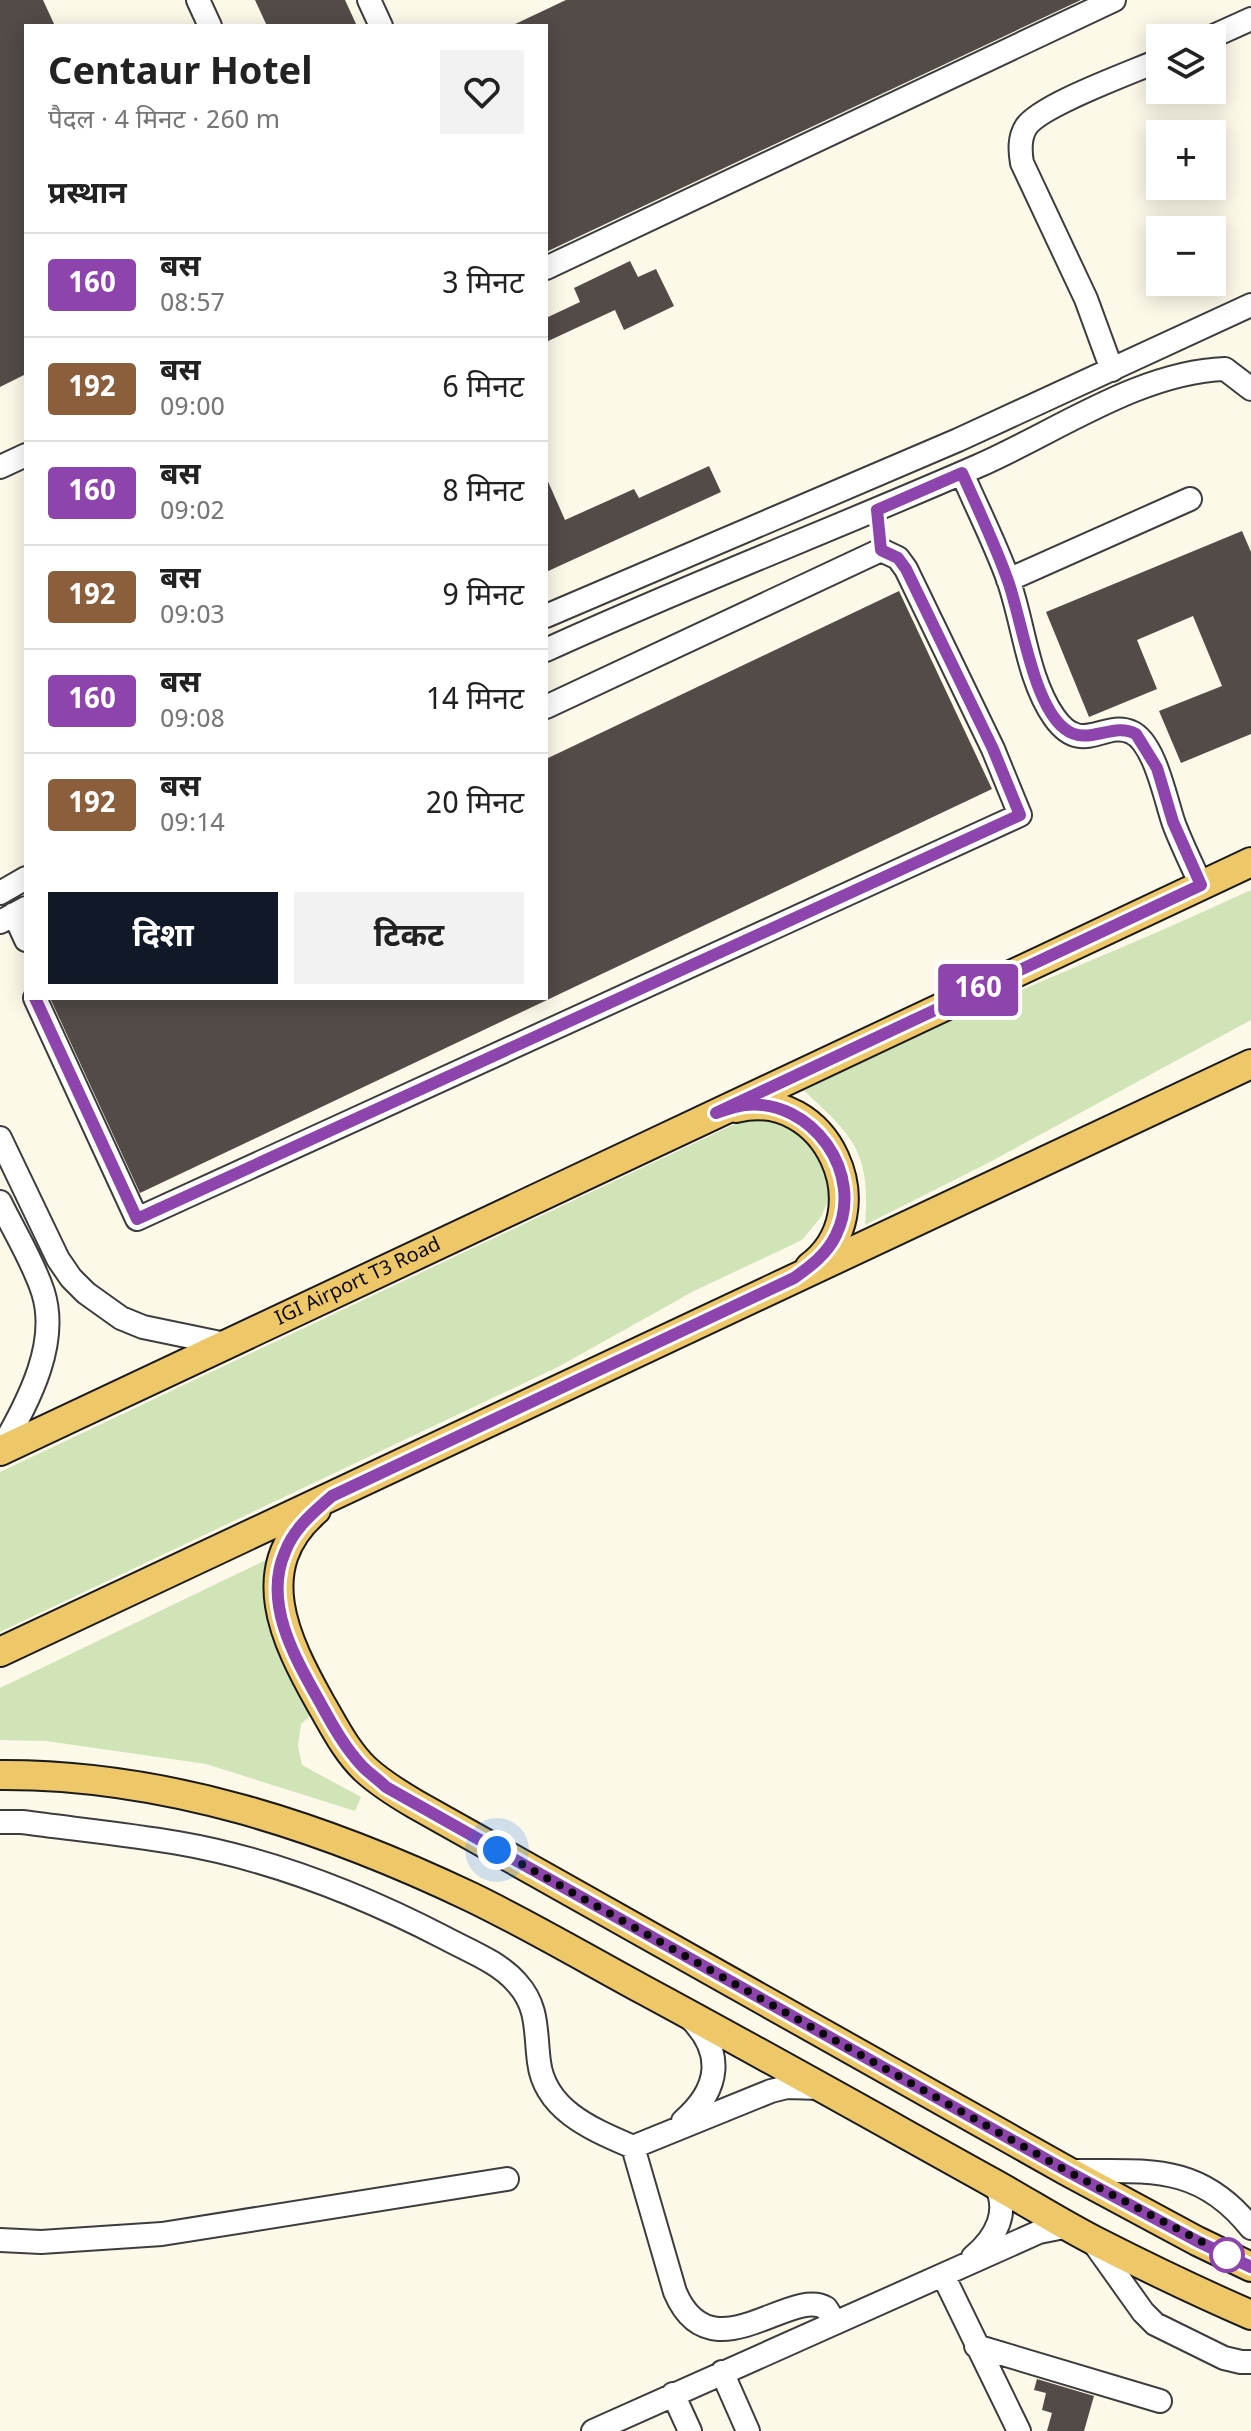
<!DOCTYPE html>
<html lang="hi">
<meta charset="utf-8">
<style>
body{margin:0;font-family:Georgia,"Noto Sans Devanagari",serif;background:#f2f2f2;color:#222;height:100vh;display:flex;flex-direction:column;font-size:30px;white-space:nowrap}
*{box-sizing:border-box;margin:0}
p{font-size:26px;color:#767676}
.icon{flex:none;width:44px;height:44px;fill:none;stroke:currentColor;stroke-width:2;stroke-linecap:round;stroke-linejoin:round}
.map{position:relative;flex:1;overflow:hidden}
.side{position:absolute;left:24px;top:24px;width:524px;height:976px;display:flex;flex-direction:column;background:#fff;border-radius:0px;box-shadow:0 4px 20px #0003}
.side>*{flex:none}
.badge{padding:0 16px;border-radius:6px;font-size:28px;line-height:52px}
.fabs{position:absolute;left:1146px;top:24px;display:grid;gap:16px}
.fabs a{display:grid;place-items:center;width:80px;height:80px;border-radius:0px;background:#fff;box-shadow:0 4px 20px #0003;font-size:40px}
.you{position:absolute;width:40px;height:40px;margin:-20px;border:6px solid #fff;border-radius:50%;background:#1a73e8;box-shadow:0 0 0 12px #1a73e833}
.map>.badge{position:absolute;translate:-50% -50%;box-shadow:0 0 0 4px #fff}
h2{padding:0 24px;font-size:30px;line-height:72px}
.round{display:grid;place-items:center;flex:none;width:84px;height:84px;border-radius:0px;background:#f2f2f2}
.overview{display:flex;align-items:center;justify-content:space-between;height:136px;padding:0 24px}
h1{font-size:38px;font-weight:700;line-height:60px}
.action{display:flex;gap:16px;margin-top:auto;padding:16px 24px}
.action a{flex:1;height:92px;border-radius:0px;background:#111827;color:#fff;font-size:32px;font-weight:700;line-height:92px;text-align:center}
.action a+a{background:#f2f2f2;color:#222}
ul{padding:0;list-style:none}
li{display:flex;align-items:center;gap:24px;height:104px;padding:0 24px;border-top:2px solid #e0e0e0}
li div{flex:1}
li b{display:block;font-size:30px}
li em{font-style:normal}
li .badge{min-width:88px;font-weight:700;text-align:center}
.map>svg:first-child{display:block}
.green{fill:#d0e4b7}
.building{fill:#524b48}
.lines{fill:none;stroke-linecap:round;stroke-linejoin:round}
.minor-casing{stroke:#3d3d3d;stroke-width:26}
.major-casing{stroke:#1b1b1b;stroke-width:32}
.minor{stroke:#fff;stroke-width:22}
.major{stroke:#eec769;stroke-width:28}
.line-casing{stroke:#fff;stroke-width:18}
.line{stroke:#8e44ad;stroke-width:12}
.walk{stroke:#0a0a0a;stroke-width:8;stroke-dasharray:0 14.4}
.stop-dot{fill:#fff;stroke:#8e44ad;stroke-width:4}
.labels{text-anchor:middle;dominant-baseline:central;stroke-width:8;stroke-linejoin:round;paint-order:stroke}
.street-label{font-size:20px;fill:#0a0a0a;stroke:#fff}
</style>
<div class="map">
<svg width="1251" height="2431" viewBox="0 0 1251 2431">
<rect width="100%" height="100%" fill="#fdf9e9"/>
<!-- green -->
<path class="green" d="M1251,890v130l-263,143 -123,62c6,-74 -12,-89 -64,-137 148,-71 301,-129 450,-198z
M764,1120l21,7 18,10 19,23 7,21 -1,20 -7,16 -19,23 -108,51 -136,76 -558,265v-160l737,-349z
M268,1559l-1,63 12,33 32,60 -10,9 -3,22 4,19 59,32 -6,14 -149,-47 -160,-23 -46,-1v-52z"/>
<!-- building -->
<path class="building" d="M0,0h43l12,26h-29v348l-26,13z
M255,0h90l12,26h-90z
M566,0h515l-535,252v-226h-35z
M630,261l8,16 18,-8 18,37 -50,24 -9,-20 -69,32v-24l34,-16 -6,-14z
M709,466l12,26 -175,80v-95l19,43 69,-31 5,9z
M1242,531l9,21v182l-70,29 -22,-52 63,-25 -29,-70 -56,24 20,49 -68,28 -43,-105z
M899,591l93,198 -852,404 -90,-195h496v-239z
M1037,2379l57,17 -10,35h-37l5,-18 -10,-3 4,-17 -12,-3z"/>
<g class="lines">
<defs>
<path id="minor" d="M198,0l12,26
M369,0l12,26
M1209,38l42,-19
M546,268l568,-268
M1112,370l-26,-71 -64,-136c-2,-12 -3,-25 4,-36 14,-22 107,-55 134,-67
M0,467l26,-12
M962,473c15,35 33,70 46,106 16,45 19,99 46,138 28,40 50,3 77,15 24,10 35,70 43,92 8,21 18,41 27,61
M1008,580l182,-81
M546,616l412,-176 293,-135
M546,650c142,-65 288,-121 432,-184 78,-34 161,-94 247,-97l26,20
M0,893l26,-15
M14,914l12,26
M0,922l26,-14
M35,998l102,221 883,-404 -27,-66 -87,-180 -8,-11 -17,-8 -335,157
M0,1138l58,121 13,19 15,15 35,25 22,9 82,17
M0,1202c14,29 33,59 43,90 17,54 -17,112 -42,158
M0,1822h22c52,7 104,12 156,21 93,16 184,52 267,95 24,13 54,24 72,45 22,24 18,49 22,79 6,49 55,68 94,85l138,-56 16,-4 33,1
M683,2121c37,-32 42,-69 6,-104
M633,2147l42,145c36,85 115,-6 151,16l9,14
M1068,2171c76,1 130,-10 183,57
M1091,2239l52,73 12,12 69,34 17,4h10
M0,2240l41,2 121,-8 345,-55
M973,2257c23,-19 38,-47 21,-74
M943,2275l76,156
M976,2346l184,55
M722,2372l26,59
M673,2394l17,37
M593,2431l446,-199 25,-5 9,3"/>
<g id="major">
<path d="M736,1108c90,-23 148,103 74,159"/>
<path id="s1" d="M0,1451l1251,-589"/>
<path d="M316,1510c-67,58 -31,130 5,194 13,22 25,47 44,65 15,14 33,25 50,35l652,367 130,70 54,26"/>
<path d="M0,1652l1251,-588"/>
<path d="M0,1775c165,-1 324,52 471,122 58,28 114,61 171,92 117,63 234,129 351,194 34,19 67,40 102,58 51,26 103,51 156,74"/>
</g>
</defs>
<!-- minor casing -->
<use href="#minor" class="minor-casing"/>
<!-- major casing -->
<use href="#major" class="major-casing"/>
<!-- minor -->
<use href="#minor" class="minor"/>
<!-- major -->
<use href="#major" class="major"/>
</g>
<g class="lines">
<defs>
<path id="line" d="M35,998l102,221 883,-404 -27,-66 -87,-180 -8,-11 -17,-8 -4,-40 85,-37c16,36 33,71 46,108 14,39 25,124 57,148 23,18 48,-8 71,5l21,34 16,54 28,63 -485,228c9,-3 20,-7 29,-8 67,-7 121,69 91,130 -9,19 -25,31 -42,43l-462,218c-19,17 -38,32 -47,56 -23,53 12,109 37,154 12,22 24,43 41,61 7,7 16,13 23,20l681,384 130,70 54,26"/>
</defs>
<!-- line casing -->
<use href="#line" class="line-casing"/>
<!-- line -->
<use href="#line" class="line"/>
<!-- walk -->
<path class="walk" d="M497,1850l570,321 160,84"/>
</g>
<!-- markers -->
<circle class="stop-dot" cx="1227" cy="2255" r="16"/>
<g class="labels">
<!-- street labels -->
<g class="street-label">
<text stroke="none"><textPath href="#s1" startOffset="396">IGI Airport T3 Road</textPath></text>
</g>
</g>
</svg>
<div class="fabs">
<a><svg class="icon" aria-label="layers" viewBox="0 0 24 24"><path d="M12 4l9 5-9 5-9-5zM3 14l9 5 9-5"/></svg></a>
<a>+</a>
<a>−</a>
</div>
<div class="you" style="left:497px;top:1850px"></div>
<b class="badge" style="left:978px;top:990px;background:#8e44ad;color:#fff">160</b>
<section class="side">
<div class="overview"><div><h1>Centaur Hotel</h1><p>पैदल · 4 मिनट · 260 m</p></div><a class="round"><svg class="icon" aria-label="heart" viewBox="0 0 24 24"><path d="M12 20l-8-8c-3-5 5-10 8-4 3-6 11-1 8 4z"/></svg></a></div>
<h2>प्रस्थान</h2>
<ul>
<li><span class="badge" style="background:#8e44ad;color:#fff">160</span><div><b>बस</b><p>08:57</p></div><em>3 मिनट</em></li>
<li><span class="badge" style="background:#8b5e3c;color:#fff">192</span><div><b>बस</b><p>09:00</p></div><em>6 मिनट</em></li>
<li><span class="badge" style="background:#8e44ad;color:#fff">160</span><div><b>बस</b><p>09:02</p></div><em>8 मिनट</em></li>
<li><span class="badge" style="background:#8b5e3c;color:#fff">192</span><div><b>बस</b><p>09:03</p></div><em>9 मिनट</em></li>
<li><span class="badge" style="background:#8e44ad;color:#fff">160</span><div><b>बस</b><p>09:08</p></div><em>14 मिनट</em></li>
<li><span class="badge" style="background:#8b5e3c;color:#fff">192</span><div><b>बस</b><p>09:14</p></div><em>20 मिनट</em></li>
</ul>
<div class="action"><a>दिशा</a><a>टिकट</a></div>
</section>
</div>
